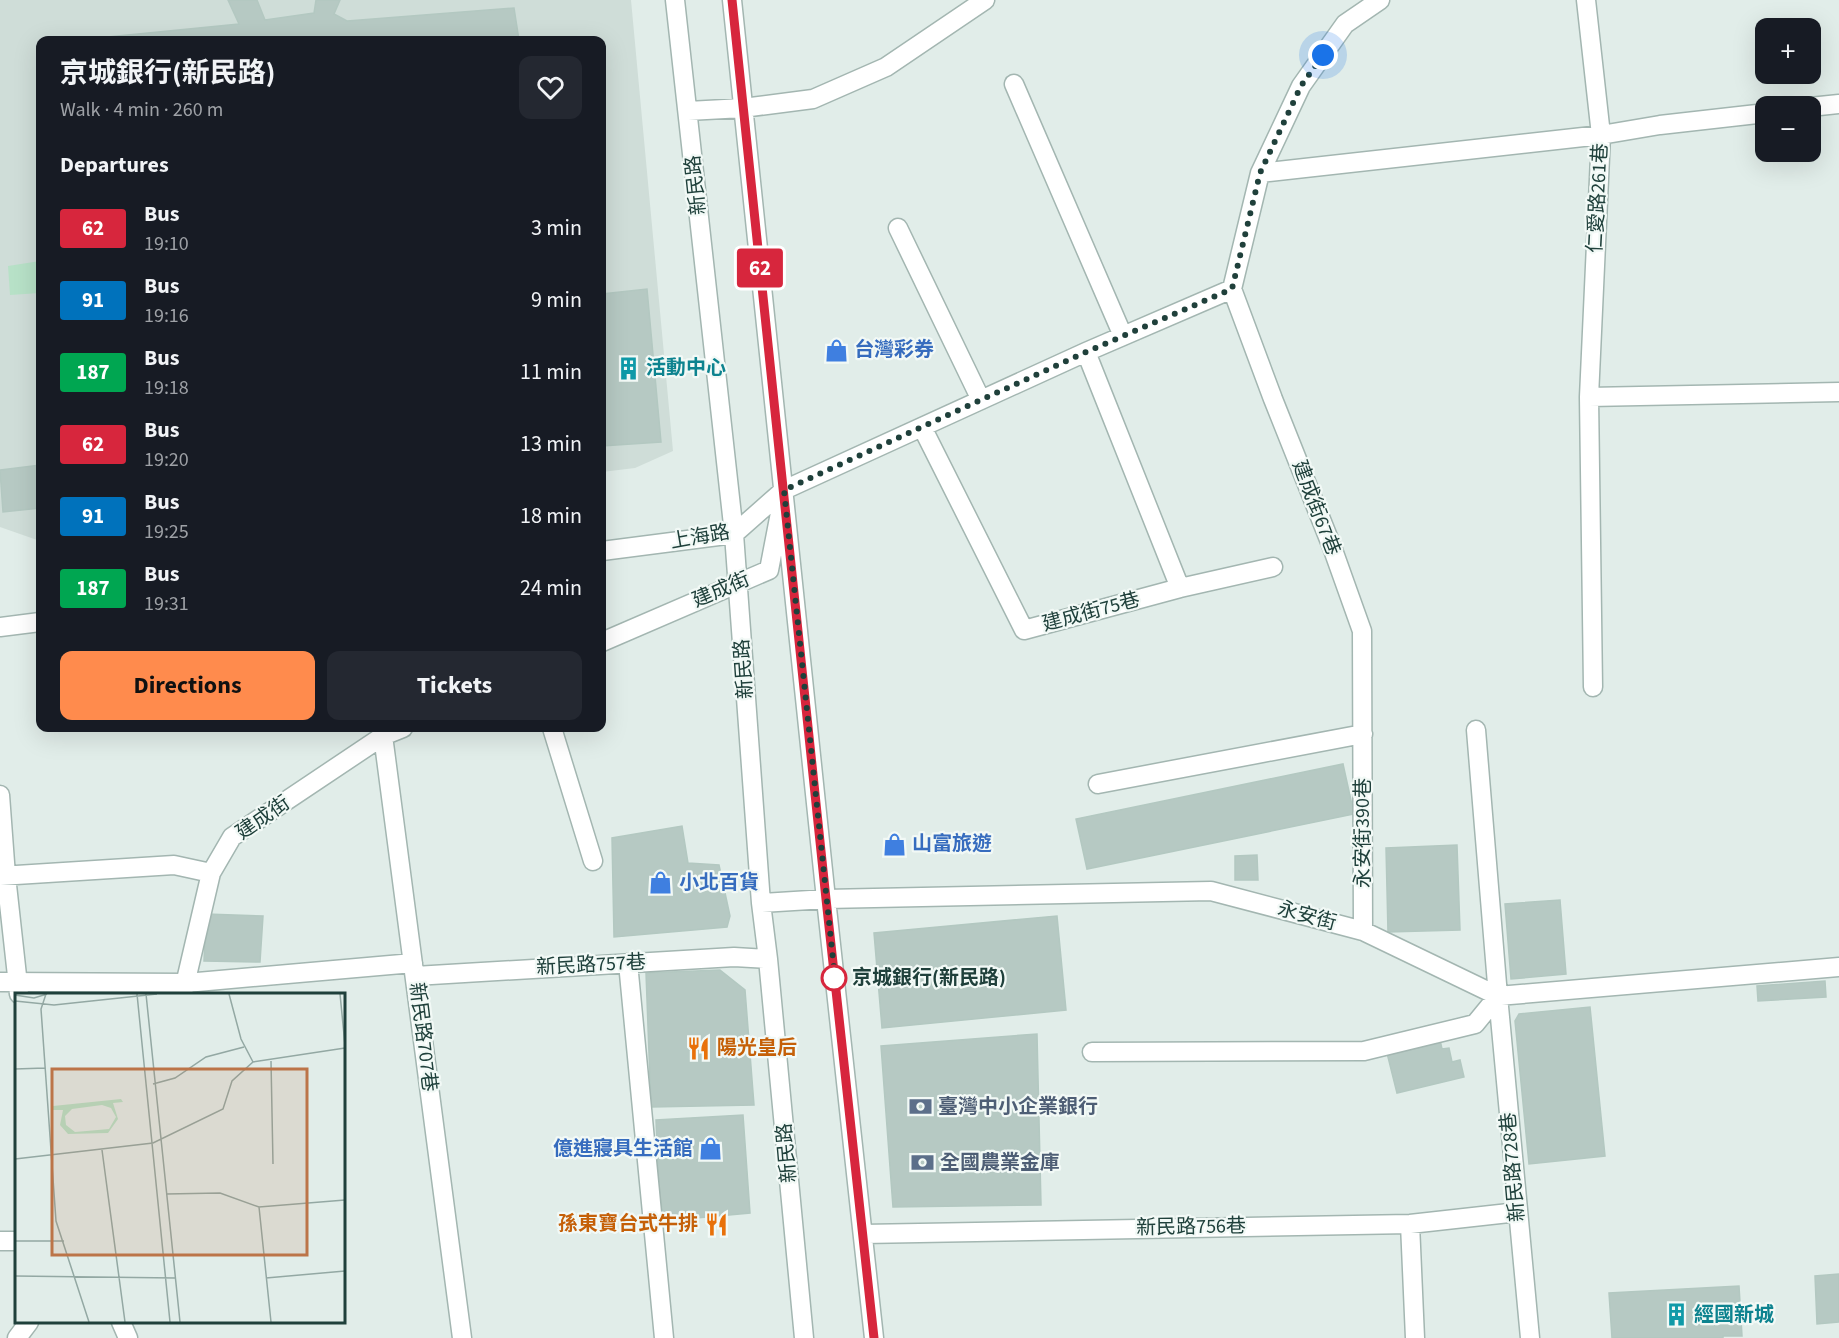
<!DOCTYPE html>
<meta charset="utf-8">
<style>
body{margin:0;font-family:"Source Sans 3","Noto Sans TC",sans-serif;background:#242831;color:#f1f3f6;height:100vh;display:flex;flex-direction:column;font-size:22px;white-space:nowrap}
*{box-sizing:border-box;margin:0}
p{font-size:20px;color:#9ea1a6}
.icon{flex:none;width:33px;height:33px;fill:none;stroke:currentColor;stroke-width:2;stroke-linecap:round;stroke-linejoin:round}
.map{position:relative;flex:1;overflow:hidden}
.sheet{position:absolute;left:36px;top:36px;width:570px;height:696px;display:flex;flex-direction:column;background:#171b24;border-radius:12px;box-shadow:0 6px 24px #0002}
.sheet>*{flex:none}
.badge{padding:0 12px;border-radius:4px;font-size:21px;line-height:39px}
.buttons{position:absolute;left:1755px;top:18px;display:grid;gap:12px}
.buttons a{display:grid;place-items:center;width:66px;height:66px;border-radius:12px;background:#171b24;box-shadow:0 6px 24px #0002;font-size:30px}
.you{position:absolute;width:30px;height:30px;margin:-15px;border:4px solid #fff;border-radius:50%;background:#1a73e8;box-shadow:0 0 0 9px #1a73e833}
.map>.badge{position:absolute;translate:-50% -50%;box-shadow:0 0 0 3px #fff}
h2{padding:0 24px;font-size:22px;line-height:54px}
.round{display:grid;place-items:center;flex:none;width:63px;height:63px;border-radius:12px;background:#242831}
.head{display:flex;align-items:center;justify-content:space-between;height:102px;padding:0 24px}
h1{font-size:28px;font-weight:700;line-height:45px}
.button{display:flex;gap:12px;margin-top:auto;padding:12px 24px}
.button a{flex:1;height:69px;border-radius:12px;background:#ff8b4d;color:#111;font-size:24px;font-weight:700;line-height:69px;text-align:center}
.button a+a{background:#242831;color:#f1f3f6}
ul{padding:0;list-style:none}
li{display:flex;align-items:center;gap:18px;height:72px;padding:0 24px}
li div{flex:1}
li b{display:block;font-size:22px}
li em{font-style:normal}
li .badge{min-width:66px;font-weight:700;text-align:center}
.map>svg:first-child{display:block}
.built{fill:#cfddd8}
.green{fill:#b7e1c7}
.building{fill:#b6c9c3;stroke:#b3c8c1;stroke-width:1.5}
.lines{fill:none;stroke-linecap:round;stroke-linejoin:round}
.minor-casing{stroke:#a3b6b1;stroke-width:21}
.minor{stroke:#fff;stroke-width:18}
.line-casing{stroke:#fff;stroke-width:14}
.line{stroke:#d7263d;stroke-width:9}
.walk{stroke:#1f403b;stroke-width:6;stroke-dasharray:0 10.8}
.stop-dot{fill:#fff;stroke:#d7263d;stroke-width:3}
.labels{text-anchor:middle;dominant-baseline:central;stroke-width:4.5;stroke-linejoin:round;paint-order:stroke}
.street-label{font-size:20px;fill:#1f403b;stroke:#f2f9f6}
.shop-label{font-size:20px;font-weight:bold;fill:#366cbe;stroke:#f2f9f6;text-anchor:start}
.culture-label{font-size:20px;font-weight:bold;fill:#0d838f;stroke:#f2f9f6;text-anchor:start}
.stop-label{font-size:20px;font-weight:bold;fill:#1f403b;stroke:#f2f9f6;text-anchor:start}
.food-label{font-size:20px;font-weight:bold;fill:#c56008;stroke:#f2f9f6;text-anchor:start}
.service-label{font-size:20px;font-weight:bold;fill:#4e5e75;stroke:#f2f9f6;text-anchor:start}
.inset-road{fill:none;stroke:#93a8a3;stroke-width:1.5}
.view{fill:#bc7448;fill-opacity:0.15;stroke:#bc7448;stroke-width:3}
.inset-edge{fill:none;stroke:#1f403b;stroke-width:3}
</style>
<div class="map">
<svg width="1839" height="1338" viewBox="0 0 1839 1338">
<rect width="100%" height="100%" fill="#e1ede9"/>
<!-- built -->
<path class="built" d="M0,0h631l42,451 -38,17 -33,4v-432h-562v501l-40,-14z"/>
<!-- green -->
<path class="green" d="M40,261v32l-30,2 -2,-29z"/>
<!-- building -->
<path class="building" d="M228,0h29l8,20 49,-7 2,-13h24l-6,14 13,7 167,-13 5,32h-442l162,-16z
M647,289l14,153 -59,4v-152z
M40,465v43l-37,4 -3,-42z
M1343,764l11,50 -267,55 -11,-50z
M682,826l6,37 31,2 11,51 -3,11 -113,10 -2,-99z
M1457,845l3,85 -72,2 -2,-84z
M1257,855l1,25h-23v-24z
M1560,900l6,74 -55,5 -6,-75z
M206,914l57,2 -3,46 -56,-1z
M1057,916l9,94 -184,18 -8,-95z
M720,970l25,20 9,115 -103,2 -5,-134z
M1825,981l1,16 -68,4 -1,-15z
M1590,1007l15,149 -76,8 -14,-143 4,-7z
M1037,1034l4,171 -148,2 -12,-161z
M1440,1040l2,9 7,-1 3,14 8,-2 4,17 -67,16 -10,-40z
M743,1115l7,98 -86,8 -5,-33 -3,-68z
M1839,1274v48l-22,2 -2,-48z
M1739,1286l3,50h-19v2h-111l-3,-45z"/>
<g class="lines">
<defs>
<path id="minor" d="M675,0l59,534 27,369 7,56 36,379
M732,0l94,899 48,439
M1586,0l15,135 -12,262 4,290
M1014,84l109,252
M1810,107l29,-3
M688,111l55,-3 70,-9 73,-32 99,-67
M1260,173l341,-38 59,-10 106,-12
M898,228l83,172
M1232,289l41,110 59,148 30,84 1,300
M1086,352l94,236
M1589,397l250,-5
M922,427l102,203 156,-42 93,-21
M602,551l132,-17 50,-44 302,-138 146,-63 28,-116 41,-87 44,-62 35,-24
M0,627l40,-5
M602,642l167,-72 11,-57
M382,728l80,610
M552,728l41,133
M1476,730l22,266 32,342
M1098,784l265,-50
M0,795l6,81 13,118
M0,876l174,-11 37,8
M761,903l65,-4 385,-8 152,40 135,65 341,-29
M628,963l36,375
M415,976l319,-19 34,2
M0,982l186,1 227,-20
M183,993l28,-120 21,-36 151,-101 20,-8
M1092,1052l272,-1 111,-27 23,-28
M1410,1224l5,114
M863,1234l547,-10 108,-12
M0,1241h16
M121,1322l7,16
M17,1338l12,-16"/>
</defs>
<!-- minor casing -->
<use href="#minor" class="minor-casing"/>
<!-- minor -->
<use href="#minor" class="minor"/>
</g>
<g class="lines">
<defs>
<path id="line" d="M732,0l94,899 48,439"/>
</defs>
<!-- line casing -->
<use href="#line" class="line-casing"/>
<!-- line -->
<use href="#line" class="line"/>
<!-- walk -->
<path class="walk" d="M834,978l2,10 -52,-498 302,-138 146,-63 28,-116 41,-87 22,-31"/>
</g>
<!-- icons -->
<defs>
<symbol id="shop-bare" viewBox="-9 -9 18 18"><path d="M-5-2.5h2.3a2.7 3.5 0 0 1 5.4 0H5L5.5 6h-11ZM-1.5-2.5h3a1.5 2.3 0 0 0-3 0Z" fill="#3f7fe0" stroke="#f2f9f6" stroke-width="2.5" paint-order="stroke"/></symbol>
<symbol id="building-bare" viewBox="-9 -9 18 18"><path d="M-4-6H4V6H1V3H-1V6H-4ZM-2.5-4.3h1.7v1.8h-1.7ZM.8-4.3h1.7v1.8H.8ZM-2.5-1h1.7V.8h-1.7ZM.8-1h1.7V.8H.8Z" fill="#0f9aa8" stroke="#f2f9f6" stroke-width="2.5" paint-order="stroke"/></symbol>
<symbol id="restaurant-bare" viewBox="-9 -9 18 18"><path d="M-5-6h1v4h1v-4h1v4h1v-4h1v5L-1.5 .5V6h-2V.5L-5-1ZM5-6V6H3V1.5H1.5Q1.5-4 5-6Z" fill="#e8710a" stroke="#f2f9f6" stroke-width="2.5" paint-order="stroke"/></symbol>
<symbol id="bank-bare" viewBox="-9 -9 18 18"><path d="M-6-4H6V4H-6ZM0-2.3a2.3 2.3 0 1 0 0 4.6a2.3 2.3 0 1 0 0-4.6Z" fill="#5c6f8a" stroke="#f2f9f6" stroke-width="2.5" paint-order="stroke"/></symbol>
</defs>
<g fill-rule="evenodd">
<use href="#shop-bare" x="820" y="334" width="33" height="33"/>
<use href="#building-bare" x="612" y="352" width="33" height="33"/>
<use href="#shop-bare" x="878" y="828" width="33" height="33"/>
<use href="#shop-bare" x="644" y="866" width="33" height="33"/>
<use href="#restaurant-bare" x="682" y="1032" width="33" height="33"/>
<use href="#bank-bare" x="904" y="1090" width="33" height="33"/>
<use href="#shop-bare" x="694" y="1132" width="33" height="33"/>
<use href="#bank-bare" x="906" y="1146" width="33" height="33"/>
<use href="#restaurant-bare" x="700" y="1208" width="33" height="33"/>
<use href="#building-bare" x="1660" y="1298" width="33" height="33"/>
</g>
<!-- markers -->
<circle class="stop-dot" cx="834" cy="978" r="12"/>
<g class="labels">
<!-- street labels -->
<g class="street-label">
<text transform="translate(696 185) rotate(-96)">新民路</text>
<text transform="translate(1598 198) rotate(-87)">仁愛路261巷</text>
<text transform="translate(1316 508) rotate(69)">建成街67巷</text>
<text transform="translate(700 537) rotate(-10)">上海路</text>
<text transform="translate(721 590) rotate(-23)">建成街</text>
<text transform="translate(1091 612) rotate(-15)">建成街75巷</text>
<text transform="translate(744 669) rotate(-94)">新民路</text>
<text transform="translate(263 818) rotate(-35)">建成街</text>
<text transform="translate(1363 833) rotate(-90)">永安街390巷</text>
<text transform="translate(1307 916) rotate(15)">永安街</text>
<text transform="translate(591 965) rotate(-3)">新民路757巷</text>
<text transform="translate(423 1037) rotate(83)">新民路707巷</text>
<text transform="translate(787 1153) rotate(-95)">新民路</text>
<text transform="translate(1513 1167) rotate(-95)">新民路728巷</text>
<text transform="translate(1191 1227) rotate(-1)">新民路756巷</text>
</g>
<!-- shop labels -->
<g class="shop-label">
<text x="854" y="350">台灣彩券</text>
<text x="912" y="844">山富旅遊</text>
<text x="679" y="883">小北百貨</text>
<text x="693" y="1149" text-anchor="end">億進寢具生活館</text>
</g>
<!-- culture labels -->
<g class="culture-label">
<text x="646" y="368">活動中心</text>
<text x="1694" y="1315">經國新城</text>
</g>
<!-- stop labels -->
<g class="stop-label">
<text x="852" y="978">京城銀行(新民路)</text>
</g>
<!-- food labels -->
<g class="food-label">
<text x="717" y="1048">陽光皇后</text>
<text x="698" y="1224" text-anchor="end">孫東寶台式牛排</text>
</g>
<!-- service labels -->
<g class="service-label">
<text x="938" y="1107">臺灣中小企業銀行</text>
<text x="940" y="1163">全國農業金庫</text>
</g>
</g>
<!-- overview -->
<g transform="translate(15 993)">
<rect width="330" height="330" fill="#e1ede9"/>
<path d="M106,106l2,3 -10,1 5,16 -10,14 -40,1 -8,-9 3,-15h-10v-4zM87,112l9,3 5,9 -7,12 -34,3 -9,-7 -1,-9 7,-7z" fill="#b7e1c7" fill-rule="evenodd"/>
<path class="inset-road" d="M31,1l-5,15 15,212 33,101M122,1l33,328M131,1l34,328M214,1l12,45 12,23M325,1l5,51M0,2l19,3 13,-4M0,8l39,4 103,-11M256,68l2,103M0,76l30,-1M138,91l22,-6 31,-21 38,-10M87,157l23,172M0,166l138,-16 70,-34 9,-28 21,-19 92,-14M151,201l54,-1 39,14 86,-7M244,214l12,115M0,248h49M0,283l160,2M251,285l79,-7"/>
<path class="view" d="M37,76h255v186h-255z"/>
<rect width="330" height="330" class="inset-edge"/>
</g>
</svg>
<div class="buttons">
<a>+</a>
<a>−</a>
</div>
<div class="you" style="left:1323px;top:55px"></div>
<b class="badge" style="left:760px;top:268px;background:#d7263d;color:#fff">62</b>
<section class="sheet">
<div class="head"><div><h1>京城銀行(新民路)</h1><p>Walk · 4 min · 260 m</p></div><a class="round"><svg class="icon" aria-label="heart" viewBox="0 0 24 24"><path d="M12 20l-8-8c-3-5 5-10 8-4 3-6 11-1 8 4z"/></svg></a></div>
<h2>Departures</h2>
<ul>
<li><span class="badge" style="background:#d7263d;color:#fff">62</span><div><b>Bus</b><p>19:10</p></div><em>3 min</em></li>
<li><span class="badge" style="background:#0072bc;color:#fff">91</span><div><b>Bus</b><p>19:16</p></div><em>9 min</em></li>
<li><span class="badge" style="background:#00a651;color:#fff">187</span><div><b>Bus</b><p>19:18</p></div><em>11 min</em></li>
<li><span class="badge" style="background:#d7263d;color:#fff">62</span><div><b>Bus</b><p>19:20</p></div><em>13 min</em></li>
<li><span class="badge" style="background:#0072bc;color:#fff">91</span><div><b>Bus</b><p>19:25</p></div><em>18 min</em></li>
<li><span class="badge" style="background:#00a651;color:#fff">187</span><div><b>Bus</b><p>19:31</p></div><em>24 min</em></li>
</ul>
<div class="button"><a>Directions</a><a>Tickets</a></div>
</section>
</div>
